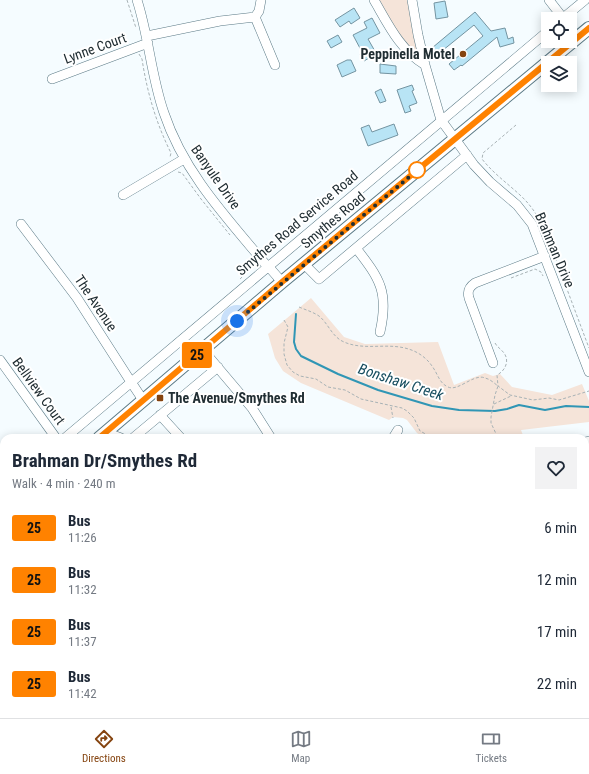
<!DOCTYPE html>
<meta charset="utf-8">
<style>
body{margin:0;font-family:"Roboto Condensed",sans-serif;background:#f2f2f3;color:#1f2937;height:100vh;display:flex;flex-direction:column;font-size:15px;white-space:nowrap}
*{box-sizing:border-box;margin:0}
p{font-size:13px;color:#747a83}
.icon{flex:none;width:22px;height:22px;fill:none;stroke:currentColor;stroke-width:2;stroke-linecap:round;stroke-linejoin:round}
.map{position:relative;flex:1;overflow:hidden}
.side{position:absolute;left:0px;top:434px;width:589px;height:284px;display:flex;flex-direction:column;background:#fff;border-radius:12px 12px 0 0;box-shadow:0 2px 10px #0003}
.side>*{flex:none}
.badge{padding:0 8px;border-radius:3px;font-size:14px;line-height:26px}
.fabs{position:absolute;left:541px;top:12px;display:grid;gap:8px}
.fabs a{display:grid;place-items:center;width:36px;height:36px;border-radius:0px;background:#fff;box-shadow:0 2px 10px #0003;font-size:20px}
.you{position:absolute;width:20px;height:20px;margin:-10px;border:3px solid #fff;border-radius:50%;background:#1a73e8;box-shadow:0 0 0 6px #1a73e833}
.map>.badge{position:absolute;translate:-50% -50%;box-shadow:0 0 0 2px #fff}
.round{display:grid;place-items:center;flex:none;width:42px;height:42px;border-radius:0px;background:#f2f2f3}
.head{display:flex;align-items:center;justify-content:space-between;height:68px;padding:0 12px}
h1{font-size:19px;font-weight:700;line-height:30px}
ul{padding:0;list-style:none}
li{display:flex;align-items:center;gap:12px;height:52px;padding:0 12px}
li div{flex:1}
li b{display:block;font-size:15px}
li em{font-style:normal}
li .badge{min-width:44px;font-weight:700;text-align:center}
.tabs{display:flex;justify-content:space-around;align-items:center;height:56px;border-top:1px solid #e0e1e3;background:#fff;font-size:11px;color:#747a83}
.tabs a{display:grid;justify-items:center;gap:2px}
.tabs .selected{color:#854410}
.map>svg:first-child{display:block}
.green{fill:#f5e4d9}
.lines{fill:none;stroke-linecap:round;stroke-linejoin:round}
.stream{stroke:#3096b5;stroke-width:2}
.building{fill:#b8e4f5;stroke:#7494a1}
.minor-casing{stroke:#5b7a86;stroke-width:10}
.major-casing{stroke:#5b7a86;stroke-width:14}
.path{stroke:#a8b2b5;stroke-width:1;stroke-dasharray:3 2;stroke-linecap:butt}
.minor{stroke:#fff;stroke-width:9}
.major{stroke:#fff;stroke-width:12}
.line-casing{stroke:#fff;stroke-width:9}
.line{stroke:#ff8200;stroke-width:6}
.walk{stroke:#212e33;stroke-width:4;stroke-dasharray:0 7.2}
.poi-dot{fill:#854410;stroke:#fff;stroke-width:1.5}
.stop-dot{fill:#fff;stroke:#ff8200;stroke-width:2}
.labels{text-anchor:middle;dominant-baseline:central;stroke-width:4;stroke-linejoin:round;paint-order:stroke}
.street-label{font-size:14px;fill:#212e33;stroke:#fff}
.poi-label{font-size:14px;font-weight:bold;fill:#212e33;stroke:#fff;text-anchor:end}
.water-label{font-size:15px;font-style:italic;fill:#164d5f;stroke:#fff}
</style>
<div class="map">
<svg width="589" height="718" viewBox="0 0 589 718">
<rect width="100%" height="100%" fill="#f5fcff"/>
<!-- green -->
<path class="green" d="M377,0h33l11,56 -8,-2z
M311,298l33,39 21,7 73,-2 16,43 31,-12 8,3 7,-2 12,13 40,8 30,-11 7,17v21l-68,8 3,8h-99l-8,-5 -10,-13 -4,-2 -10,-1 -4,3 -88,-37 -18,-12 -8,-13 -7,-24z
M255,714h48l2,4h-49z"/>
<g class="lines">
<!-- stream -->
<path class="stream" d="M296,314l-2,28 2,7 5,7 37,18 40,16 54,16 27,4 36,1 12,-2 12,-4 26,5 21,-4 23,1"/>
</g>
<!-- building -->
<path class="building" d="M445,1l3,16 -12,2 -2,-16z
M354,8l6,10 -9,6 -2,-3 -9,6 -5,-7z
M475,12l16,19 14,-3 3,11 5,-2 1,6 -14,4 -3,-10 -35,29 -1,-1 -7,5 -5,-6 34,-28 -9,-11 -37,30 -5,-7z
M372,18l8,15 -12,6 8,14 4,-2 4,6 -7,4 -3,-6 -10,6 -4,-7 2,-2 -9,-17 14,-7 -3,-6z
M338,35l4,7 -11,6 -4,-7z
M347,60h4l5,11 -14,6 -5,-12z
M380,64l16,2v8l-16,-1z
M412,85l2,5 -2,1 5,12 -8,3 2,5 -6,2 -8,-23z
M381,89l5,12 -6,2 -5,-11z
M394,124l4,11 -30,11 -7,-18 8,-3 3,7z"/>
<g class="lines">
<defs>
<path id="minor" d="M137,0c12,37 14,76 27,113 20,60 63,105 103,153
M374,0c14,24 26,50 51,65
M412,0l6,35 7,30 16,55 33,45 16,17 27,23 15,19 57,148
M549,0l14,18
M255,17l4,-6 2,-11
M562,19l23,-19
M147,36l73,-15 35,-4 20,48
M52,79l96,-36
M123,195l61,-36
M21,224l56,74 54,84 12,18
M356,248c24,31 33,44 24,84
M304,264l15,15 148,-124
M268,266l14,16
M203,350l49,58 19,30
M0,360l56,78
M493,363l-24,-65c-2,-7 0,-11 6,-15l70,-27
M160,415l21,23
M103,435h10l8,3
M65,438l483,-407
M133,438l85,-71
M393,438l5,-8
M585,442l4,-1
M0,494l4,-4
M585,516l4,-2
M585,610l4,11
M417,714l1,4
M525,714l2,4
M194,718l4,-4
M333,718l11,-4"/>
<path id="major" d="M99,438l183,-156 307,-254
M0,525l4,-4"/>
</defs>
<!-- minor casing -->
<use href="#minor" class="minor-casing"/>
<!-- major casing -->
<use href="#major" class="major-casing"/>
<!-- path -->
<path class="path" d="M127,0l9,28
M139,54l3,5c5,33 14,64 29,94l-1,4
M516,125l-33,28 -1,6c11,14 25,24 38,36 12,11 20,24 26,38l43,115
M178,172l4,1 19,26 29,36
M511,278l24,-9 6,3 2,4
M240,279l15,-14
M299,307c7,3 14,5 20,9 9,7 13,21 25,26 23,10 48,-2 72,10 6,3 12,8 16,14 6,8 7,17 16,21 10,5 26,-14 37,-9 5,1 9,5 13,8l-3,9 -4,22v6l7,15
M284,320l4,7 -4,16v11l3,11 6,7 7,4 16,3 12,8 17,3 16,9 41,9 5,3 7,7 6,13 13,7
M495,343c2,4 6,6 9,10 6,8 1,18 -7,22l1,11 12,9 23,5 16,-2 10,2 30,-9
M494,404l17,-8
M391,407l2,11
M0,561l4,-3
M0,707l4,5
M6,714v1
M264,714l1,4
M291,714l2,4"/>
<!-- minor -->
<use href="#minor" class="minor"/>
<!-- major -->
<use href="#major" class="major"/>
</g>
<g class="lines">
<defs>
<path id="line" d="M99,438l183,-156 307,-254"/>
</defs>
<!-- line casing -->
<use href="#line" class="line-casing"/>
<!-- line -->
<use href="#line" class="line"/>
<!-- walk -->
<path class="walk" d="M237,321l183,-153 -3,2"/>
</g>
<!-- markers -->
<g class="poi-dot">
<circle cx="463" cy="54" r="4"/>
<rect x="156" y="394" width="8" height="8" rx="2"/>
</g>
<circle class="stop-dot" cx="417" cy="170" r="8"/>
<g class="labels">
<!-- street labels -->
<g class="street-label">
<text transform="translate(95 48) rotate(-20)">Lynne Court</text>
<text transform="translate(216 177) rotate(55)">Banyule Drive</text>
<text transform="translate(333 220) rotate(-40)">Smythes Road</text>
<text transform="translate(297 223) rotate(-40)">Smythes Road Service Road</text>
<text transform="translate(555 250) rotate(67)">Brahman Drive</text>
<text transform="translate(96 303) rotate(56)">The Avenue</text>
<text transform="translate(39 391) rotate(54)">Bellview Court</text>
</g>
<!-- poi labels -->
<g class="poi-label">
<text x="455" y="54">Peppinella Motel</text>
<text x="168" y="398" text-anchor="start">The Avenue/Smythes Rd</text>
</g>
<!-- water labels -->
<g class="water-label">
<text transform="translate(401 382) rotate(18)">Bonshaw Creek</text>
</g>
</g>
</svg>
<div class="fabs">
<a><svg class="icon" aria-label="locate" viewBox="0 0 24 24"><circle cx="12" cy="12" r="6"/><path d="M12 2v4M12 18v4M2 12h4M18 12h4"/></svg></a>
<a><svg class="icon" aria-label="layers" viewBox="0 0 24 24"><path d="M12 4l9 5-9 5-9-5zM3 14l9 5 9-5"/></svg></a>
</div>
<div class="you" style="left:237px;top:321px"></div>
<b class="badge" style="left:197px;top:355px;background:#ff8200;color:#111">25</b>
<section class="side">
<div class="head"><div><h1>Brahman Dr/Smythes Rd</h1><p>Walk · 4 min · 240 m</p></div><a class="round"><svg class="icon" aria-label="heart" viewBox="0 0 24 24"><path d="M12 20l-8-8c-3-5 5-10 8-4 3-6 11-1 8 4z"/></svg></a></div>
<ul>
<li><span class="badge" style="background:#ff8200;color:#111">25</span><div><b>Bus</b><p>11:26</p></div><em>6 min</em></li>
<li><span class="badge" style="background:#ff8200;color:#111">25</span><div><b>Bus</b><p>11:32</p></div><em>12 min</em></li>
<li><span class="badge" style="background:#ff8200;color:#111">25</span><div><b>Bus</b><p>11:37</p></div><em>17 min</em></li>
<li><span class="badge" style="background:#ff8200;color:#111">25</span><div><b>Bus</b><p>11:42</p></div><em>22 min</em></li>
</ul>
</section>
</div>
<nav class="tabs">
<a class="selected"><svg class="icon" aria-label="directions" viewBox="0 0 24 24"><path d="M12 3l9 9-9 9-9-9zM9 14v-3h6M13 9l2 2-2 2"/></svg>Directions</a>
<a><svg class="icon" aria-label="map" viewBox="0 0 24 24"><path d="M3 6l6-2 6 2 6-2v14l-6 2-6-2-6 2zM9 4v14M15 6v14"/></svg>Map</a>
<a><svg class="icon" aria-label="tickets" viewBox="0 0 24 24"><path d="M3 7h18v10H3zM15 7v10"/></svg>Tickets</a>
</nav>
